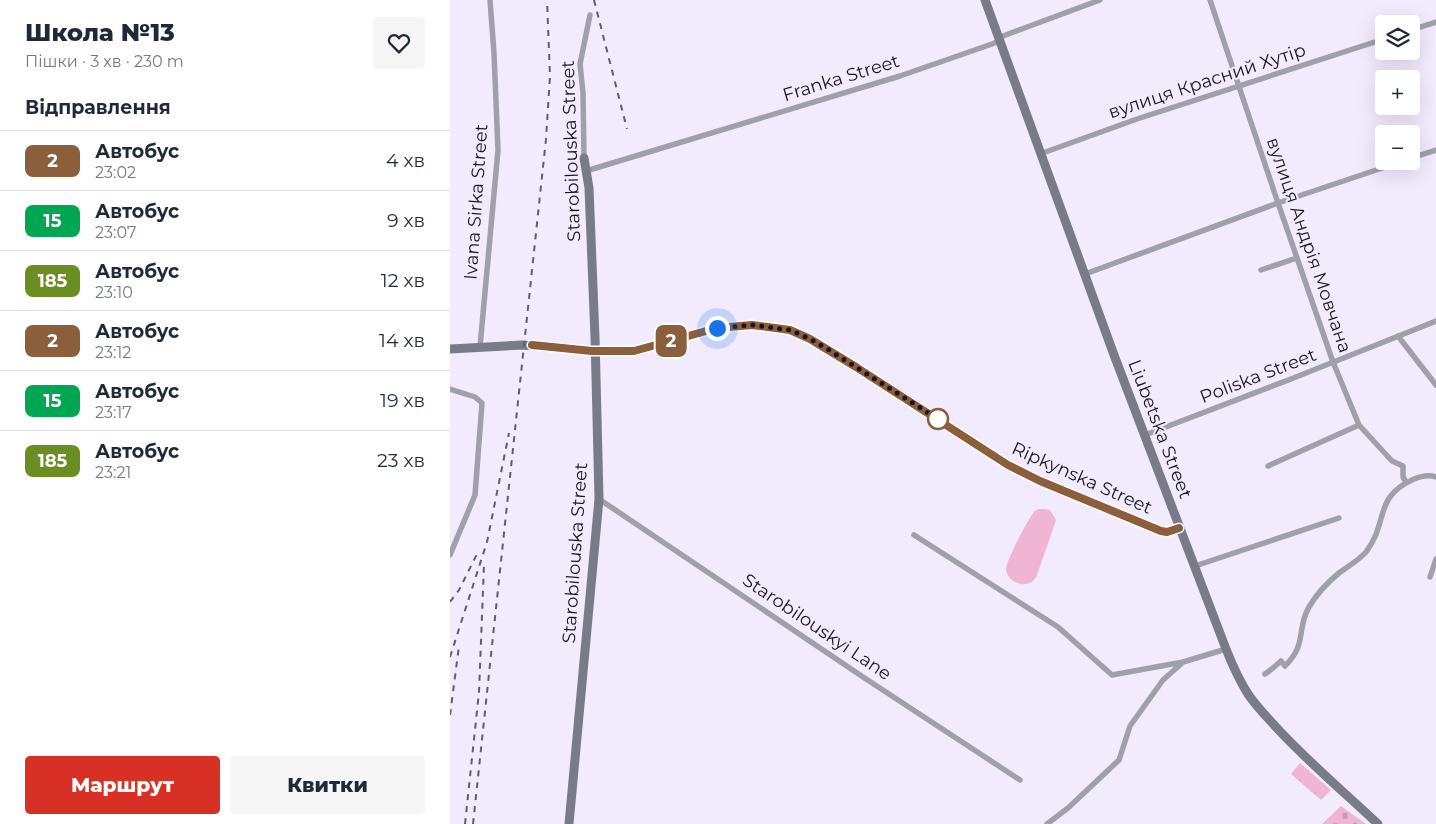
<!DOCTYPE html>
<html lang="uk">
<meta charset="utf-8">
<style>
body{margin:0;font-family:Montserrat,sans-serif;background:#f6f6f7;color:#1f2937;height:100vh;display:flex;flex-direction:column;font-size:19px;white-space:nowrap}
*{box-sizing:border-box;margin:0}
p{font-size:16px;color:#747a83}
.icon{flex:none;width:28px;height:28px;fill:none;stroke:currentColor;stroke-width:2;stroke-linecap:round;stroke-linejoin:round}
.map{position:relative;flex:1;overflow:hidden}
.details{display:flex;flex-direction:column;background:#fff;width:450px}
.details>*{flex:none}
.badge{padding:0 10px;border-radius:8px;font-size:18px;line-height:32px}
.tools{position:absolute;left:925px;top:15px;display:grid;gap:10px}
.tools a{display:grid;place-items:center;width:45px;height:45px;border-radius:5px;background:#fff;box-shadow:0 5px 20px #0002;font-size:25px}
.you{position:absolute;width:25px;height:25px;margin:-12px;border:4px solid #fff;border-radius:50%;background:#1a73e8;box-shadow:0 0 0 8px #1a73e833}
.map>.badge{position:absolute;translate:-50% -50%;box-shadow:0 0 0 2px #fff}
h2{padding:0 25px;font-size:19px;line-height:45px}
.round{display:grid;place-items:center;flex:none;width:52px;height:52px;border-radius:5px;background:#f6f6f7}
.summary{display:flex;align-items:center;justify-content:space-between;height:85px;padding:0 25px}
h1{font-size:24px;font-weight:800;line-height:38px}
.action{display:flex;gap:10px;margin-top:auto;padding:10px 25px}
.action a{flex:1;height:58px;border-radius:5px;background:#d93025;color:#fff;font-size:20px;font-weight:800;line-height:58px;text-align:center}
.action a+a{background:#f6f6f7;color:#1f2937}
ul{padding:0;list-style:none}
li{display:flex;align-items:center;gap:15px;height:60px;padding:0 25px;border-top:1px solid #e0e1e3}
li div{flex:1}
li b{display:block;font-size:19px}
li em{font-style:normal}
li .badge{min-width:55px;font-weight:700;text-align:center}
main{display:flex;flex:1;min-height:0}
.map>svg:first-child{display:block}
.grass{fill:url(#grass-tufts)}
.cemetery{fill:url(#cemetery-stones)}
.garden{fill:#f0b4d5}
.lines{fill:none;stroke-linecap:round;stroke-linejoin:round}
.street{stroke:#a0a0aa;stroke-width:5.5}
.secondary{stroke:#7a7b89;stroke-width:9}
.rail{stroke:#615d68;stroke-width:2;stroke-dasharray:6 6;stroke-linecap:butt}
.line-casing{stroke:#fff;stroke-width:11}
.line{stroke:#8b5e3c;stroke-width:8}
.walk{stroke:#18151d;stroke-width:5;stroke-dasharray:0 9}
.stop-dot{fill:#fff;stroke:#8b5e3c;stroke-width:2.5}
.labels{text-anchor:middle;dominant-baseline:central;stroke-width:4;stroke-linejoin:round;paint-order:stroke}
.street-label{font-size:18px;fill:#18151d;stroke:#f2ebfd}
</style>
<main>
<section class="details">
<div class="summary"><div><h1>Школа №13</h1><p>Пішки · 3 хв · 230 m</p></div><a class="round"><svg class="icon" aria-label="heart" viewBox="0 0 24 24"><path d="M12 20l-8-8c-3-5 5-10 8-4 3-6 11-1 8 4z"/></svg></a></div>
<h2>Відправлення</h2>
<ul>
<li><span class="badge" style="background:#8b5e3c;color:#fff">2</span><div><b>Автобус</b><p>23:02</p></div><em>4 хв</em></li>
<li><span class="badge" style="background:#00a651;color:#fff">15</span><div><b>Автобус</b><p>23:07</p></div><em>9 хв</em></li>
<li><span class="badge" style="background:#6b8e23;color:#fff">185</span><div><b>Автобус</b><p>23:10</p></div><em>12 хв</em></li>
<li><span class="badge" style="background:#8b5e3c;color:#fff">2</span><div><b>Автобус</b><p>23:12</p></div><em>14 хв</em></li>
<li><span class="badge" style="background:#00a651;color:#fff">15</span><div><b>Автобус</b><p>23:17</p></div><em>19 хв</em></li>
<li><span class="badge" style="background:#6b8e23;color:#fff">185</span><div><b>Автобус</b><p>23:21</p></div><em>23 хв</em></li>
</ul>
<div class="action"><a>Маршрут</a><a>Квитки</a></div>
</section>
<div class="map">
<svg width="986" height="824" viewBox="0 0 986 824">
<defs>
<pattern id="grass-tufts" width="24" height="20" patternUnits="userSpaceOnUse" patternTransform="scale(1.25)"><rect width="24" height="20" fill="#f0b4d5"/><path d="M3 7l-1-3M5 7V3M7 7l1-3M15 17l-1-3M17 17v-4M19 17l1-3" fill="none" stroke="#cd9ab6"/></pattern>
<pattern id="cemetery-stones" width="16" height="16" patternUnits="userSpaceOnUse" patternTransform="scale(1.25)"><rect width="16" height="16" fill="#f0b4d5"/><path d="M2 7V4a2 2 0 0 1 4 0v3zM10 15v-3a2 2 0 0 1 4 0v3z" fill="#cd9ab6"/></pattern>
</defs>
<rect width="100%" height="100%" fill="#f2ebfd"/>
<!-- grass -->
<path class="grass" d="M850,763l31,27 -10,10 -30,-26z"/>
<!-- cemetery -->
<path class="cemetery" d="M891,806l25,18h-44z"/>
<!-- garden -->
<path class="garden" d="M593,509l7,1 6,10 -19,55c-1,2 -2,4 -4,6 -9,8 -26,0 -27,-11 -1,-7 24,-55 29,-59 2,-2 5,-2 8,-2z"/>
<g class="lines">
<!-- street -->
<path class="street" d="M760,0l68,203 55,159 26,63 33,36 11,5v11l3,5
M961,30l25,-8
M590,154l97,-35 247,-80
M134,158l-1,-65 -3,-29 10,-49
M961,158l25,-8
M136,171l314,-95 92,-32 7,-3 4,-5 97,-36
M811,270l36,-12
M635,274l193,-71 125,-42
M948,336l38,49
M30,347l18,-197 -4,-97 -4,-53
M0,389l25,8 7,6 -7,92 -25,60
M695,435l146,-56 145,-58
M818,466l91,-41
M149,499l264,178 157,103
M464,535l144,92 54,48 71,-13 43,-13
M745,566l144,-48
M980,577l6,-18
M815,674l8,-6 8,-7 4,5c23,-23 11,-37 24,-59 7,-12 19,-25 30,-34 9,-7 19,-12 27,-21 23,-30 7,-55 48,-73 7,-3 14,-5 22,-2
M597,824l21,-16 51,-48 11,-34 33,-46 18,-16"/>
<!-- secondary -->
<path class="secondary" d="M535,0l129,355 112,294c6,15 13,31 22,45 8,12 18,22 27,32 32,35 69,66 103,98
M0,349l72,-4 74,6h38l83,-23 36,-3 38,5 19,9 85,52 113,74 43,21 110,45 6,1 12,-4
M119,824l30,-325 -4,-162 -6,-149 -5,-30"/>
<!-- rail -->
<path class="rail" d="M144,0l33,129
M0,602l9,-12 19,-38
M0,657l37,-115 22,-109
M0,715l9,-69
M15,824l14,-132 5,-127
M23,824l73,-685 4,-63 -3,-76"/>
</g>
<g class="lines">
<defs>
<path id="line" d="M82,345l60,6h42l83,-23 35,-3 38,5 20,9 46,28 152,98 32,16 121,50 6,1 12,-4"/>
</defs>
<!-- line casing -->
<use href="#line" class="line-casing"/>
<!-- line -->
<use href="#line" class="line"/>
<!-- walk -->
<path class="walk" d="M267,328l35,-3 38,5 20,9 19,11 109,69"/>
</g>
<!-- markers -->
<circle class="stop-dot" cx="488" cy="419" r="10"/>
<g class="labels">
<!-- street labels -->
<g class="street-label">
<text transform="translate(391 78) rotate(-17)">Franka Street</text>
<text transform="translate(757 81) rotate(-18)">вулиця Красний Хутір</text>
<text transform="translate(121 151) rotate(-92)">Starobilouska Street</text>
<text transform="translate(26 202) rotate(-86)">Ivana Sirka Street</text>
<text transform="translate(859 245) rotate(71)">вулиця Андрія Мовчана</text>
<text transform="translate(808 376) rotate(-21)">Poliska Street</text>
<text transform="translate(710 429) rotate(69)">Liubetska Street</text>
<text transform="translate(632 478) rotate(24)">Ripkynska Street</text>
<text transform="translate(125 553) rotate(-86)">Starobilouska Street</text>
<text transform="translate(367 627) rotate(34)">Starobilouskyi Lane</text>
</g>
</g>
</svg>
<div class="tools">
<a><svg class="icon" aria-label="layers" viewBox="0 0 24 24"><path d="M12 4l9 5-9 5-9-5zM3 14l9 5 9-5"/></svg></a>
<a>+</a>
<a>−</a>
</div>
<div class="you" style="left:267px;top:328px"></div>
<b class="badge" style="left:221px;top:341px;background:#8b5e3c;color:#fff">2</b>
</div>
</main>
